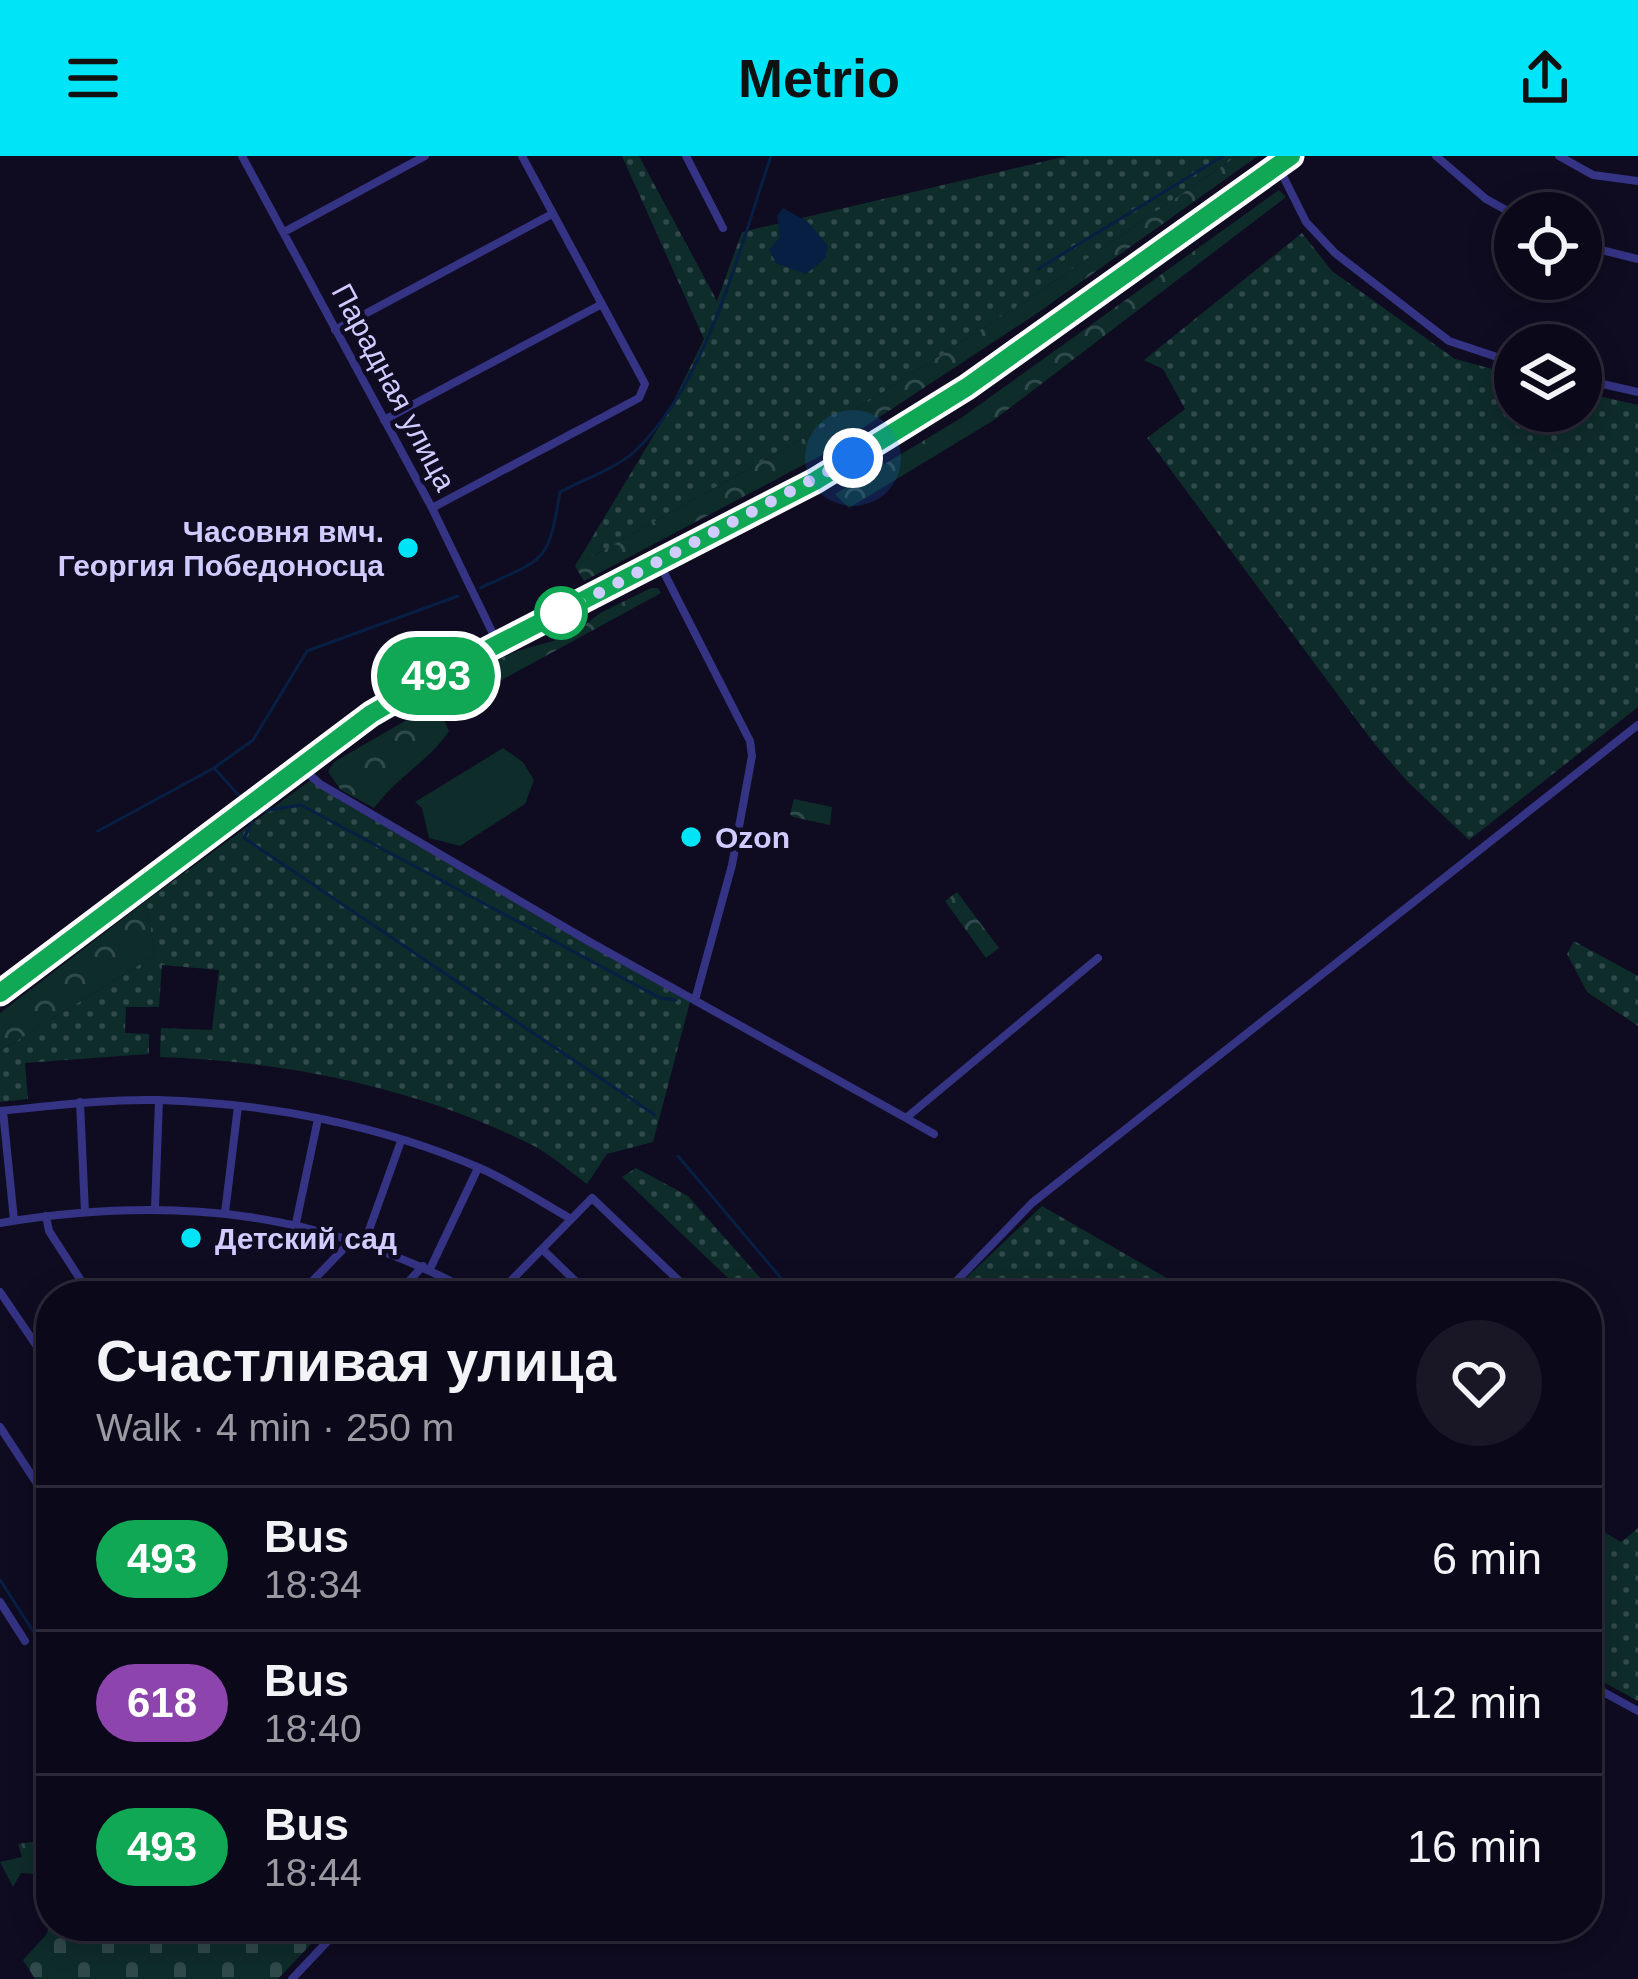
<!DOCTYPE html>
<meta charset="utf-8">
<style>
body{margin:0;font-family:Arial,sans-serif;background:#191626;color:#f1f3f6;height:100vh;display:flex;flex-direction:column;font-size:45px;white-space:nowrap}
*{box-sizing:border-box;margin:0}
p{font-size:39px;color:#9a9aa2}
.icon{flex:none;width:66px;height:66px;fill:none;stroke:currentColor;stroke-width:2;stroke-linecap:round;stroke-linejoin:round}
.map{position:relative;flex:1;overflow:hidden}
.side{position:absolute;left:36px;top:1125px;width:1566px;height:660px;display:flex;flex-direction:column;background:#0b0819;border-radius:48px;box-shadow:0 6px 30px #0003,0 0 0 3px #2b2938}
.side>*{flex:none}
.badge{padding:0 24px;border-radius:39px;font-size:42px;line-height:78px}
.fabs{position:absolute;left:1494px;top:36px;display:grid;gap:24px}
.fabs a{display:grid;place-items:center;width:108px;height:108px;border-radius:50%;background:#0b0819;box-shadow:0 6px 30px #0003,0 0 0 3px #2b2938;font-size:60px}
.you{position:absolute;width:60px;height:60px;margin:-30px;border:9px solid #fff;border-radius:50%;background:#1a73e8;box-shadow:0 0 0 18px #1a73e833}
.map>.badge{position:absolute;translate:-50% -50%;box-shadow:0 0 0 6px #fff}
.round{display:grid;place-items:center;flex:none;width:126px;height:126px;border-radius:63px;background:#191626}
.overview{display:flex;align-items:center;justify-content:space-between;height:204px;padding:0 60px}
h1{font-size:57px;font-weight:800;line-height:90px}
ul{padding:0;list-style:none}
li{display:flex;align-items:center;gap:36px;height:144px;padding:0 60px;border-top:3px solid #2b2938}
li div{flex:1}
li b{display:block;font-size:45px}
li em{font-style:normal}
li .badge{min-width:132px;font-weight:700;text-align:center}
header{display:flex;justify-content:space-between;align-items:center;height:156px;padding:0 60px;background:#00e4f7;color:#111;font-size:54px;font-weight:800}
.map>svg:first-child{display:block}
.grass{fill:url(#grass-dots)}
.forest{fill:url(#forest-crowns)}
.cemetery{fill:url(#cemetery-stones)}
.garden{fill:#0e2c2a}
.water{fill:#081f44}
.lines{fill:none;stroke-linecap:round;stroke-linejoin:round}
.stream{stroke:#081f44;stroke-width:3}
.minor{stroke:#343384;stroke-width:8}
.secondary{stroke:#6363ff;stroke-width:10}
.line-casing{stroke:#fff;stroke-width:27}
.line{stroke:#10a855;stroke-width:18}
.walk{stroke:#d0ccff;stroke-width:12;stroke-dasharray:0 21.6}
.poi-dot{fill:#00e4f7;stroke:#0f0b21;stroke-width:4.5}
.stop-dot{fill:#fff;stroke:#10a855;stroke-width:6}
.labels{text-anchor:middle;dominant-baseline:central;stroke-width:9;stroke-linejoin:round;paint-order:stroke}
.street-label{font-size:30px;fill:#d0ccff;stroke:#0f0b21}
.poi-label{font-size:30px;font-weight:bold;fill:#d0ccff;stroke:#0f0b21;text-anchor:start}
</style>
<header><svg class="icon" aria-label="menu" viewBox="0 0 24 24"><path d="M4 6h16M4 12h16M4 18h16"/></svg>Metrio<svg class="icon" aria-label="share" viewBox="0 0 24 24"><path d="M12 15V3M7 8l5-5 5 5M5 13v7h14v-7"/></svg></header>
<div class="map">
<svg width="1638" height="1823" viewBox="0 0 1638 1823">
<defs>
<pattern id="grass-dots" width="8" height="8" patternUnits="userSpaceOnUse" patternTransform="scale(3)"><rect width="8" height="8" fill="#0e2c2a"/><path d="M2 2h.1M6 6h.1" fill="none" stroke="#30494a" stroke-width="1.8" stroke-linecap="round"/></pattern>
<pattern id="forest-crowns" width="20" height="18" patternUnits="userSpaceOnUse" patternTransform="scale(3)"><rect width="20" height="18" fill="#0e2c2a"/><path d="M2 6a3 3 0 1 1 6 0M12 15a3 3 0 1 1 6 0" fill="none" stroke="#30494a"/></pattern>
<pattern id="cemetery-stones" width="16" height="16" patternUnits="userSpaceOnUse" patternTransform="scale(3)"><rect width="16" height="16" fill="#0e2c2a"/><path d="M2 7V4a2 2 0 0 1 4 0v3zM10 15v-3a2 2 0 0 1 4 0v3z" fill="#30494a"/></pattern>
</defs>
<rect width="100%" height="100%" fill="#0f0b21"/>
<!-- grass -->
<path class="grass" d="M622,0h17l78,145 25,-69 325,-76h170l-207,142 -167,107 -288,161 94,-156 35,-71z
M1302,77l30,38 123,88 60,16v36h66v-19l57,13v302l-169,133 -62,-59 -34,-39 -226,-304 38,-29 -22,-40 -19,-9z
M312,623l379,219 -38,144 -46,12 -20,30c-19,-14 -39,-32 -61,-42 -113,-55 -242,-81 -366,-85l1,-29 51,2 7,-60 -57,-5 -3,42h-33l-1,26 24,1v20l-124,9 3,36 -28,3v-51l155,-96 -9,-54z
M1574,785l64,35v50l-51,-34 -20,-38z
M636,1012l52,28 88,100h-29l-125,-119z
M1042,1050l156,90h-251z
M1587,1366l34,20 17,-14v173l-51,-28z"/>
<!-- forest -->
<path class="forest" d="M1237,0h21l-222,158 -214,141 -238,126 -9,-15 288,-161 167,-107z
M1279,34l7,7 -292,223 -145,88 -14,-14 126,-76z
M651,432h7l3,5 -205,112 -5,-10 37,-31 29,-13 54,-15 29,-23z
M436,547l13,28c-19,29 -51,45 -75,77l-33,-18 -13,-18 6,-10z
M794,643l38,8 -2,18 -37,-8 -3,-3z
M957,736l42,56 -13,10 -41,-57z
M146,745l9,54 -155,96v-38z
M51,1683v24h-5l5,7v14h-8l-8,-10 -14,-1 -8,14 -13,-25 22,-5 -4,-13z"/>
<!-- cemetery -->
<path class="cemetery" d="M51,1765v5h277l-50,53h-243l-12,-19 23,-25z"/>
<!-- garden -->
<path class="garden" d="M503,592l20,14 11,18 -9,24 -65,42 -31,-8 -7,-30 -7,-6z"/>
<!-- water -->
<path class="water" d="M783,52l25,14 20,24 -3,13 -19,15 -30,-11 -7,-13 11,-13 -3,-21z"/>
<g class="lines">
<!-- stream -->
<path class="stream" d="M1038,113l185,-113
M480,432c65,-30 68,-23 80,-96 22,-12 55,-23 74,-40 73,-68 105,-203 137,-296
M214,612l31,34
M253,652l10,3 38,-6 359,193 16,2
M250,654l2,12 -8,16 411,277
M98,675l116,-63 39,-28 54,-89 151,-55
M678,1000l118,140
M0,1424l51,79"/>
<!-- minor -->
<path class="minor" d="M242,0l190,352 66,136
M686,0l37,72
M1436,0l50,43 29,16
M1559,0l34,19 45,6
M1277,8l29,58 29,31 114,88 66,22
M284,76l141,-76
M1581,89l57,14
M335,174l217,-116
M1581,223l57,13
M384,264l218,-116
M432,352l207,-110 6,-14 -123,-228
M659,407l91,178 2,15 -20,109 -37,135
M301,611l19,17 270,158 316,176 192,-160
M80,946l5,110
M0,955c52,-5 104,-12 157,-11 109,3 225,25 325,69 31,14 59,33 89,50
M3,955l11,109
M906,962l28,16
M155,1052l4,-108
M225,1057l13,-107
M46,1060l3,15 42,65
M0,1067c176,-29 323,-12 480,73
M296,1067l22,-104
M364,1088l37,-103
M542,1093l49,47
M430,1113l48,-101
M0,1136l51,75
M298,1140l54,-56
M395,1140l28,-30
M496,1140l96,-98 103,98
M942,1140l90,-93 606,-478
M0,1271l51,78
M0,1446l25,39
M1587,1527l51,28
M292,1823l50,-53"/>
<!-- secondary -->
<path class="secondary" d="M0,838l371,-280 69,-40 375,-193 75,-46 77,-48 324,-231"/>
</g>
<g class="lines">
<defs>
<path id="line" d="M0,837l371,-279 69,-40 375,-193 152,-94 324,-231"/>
</defs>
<!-- line casing -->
<use href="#line" class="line-casing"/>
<!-- line -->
<use href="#line" class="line"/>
<!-- walk -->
<path class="walk" d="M561,457l292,-155"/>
</g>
<!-- markers -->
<g class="poi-dot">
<circle cx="408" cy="392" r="12"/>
<circle cx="691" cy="681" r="12"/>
<circle cx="191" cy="1082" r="12"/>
</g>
<circle class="stop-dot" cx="561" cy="457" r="24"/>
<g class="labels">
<!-- street labels -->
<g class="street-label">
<text transform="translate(394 231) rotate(62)">Парадная улица</text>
</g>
<!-- poi labels -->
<g class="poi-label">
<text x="384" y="375" text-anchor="end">Часовня вмч.<tspan x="384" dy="34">Георгия Победоносца</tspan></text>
<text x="715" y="681">Ozon</text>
<text x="215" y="1082">Детский сад</text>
</g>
</g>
</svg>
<div class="fabs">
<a><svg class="icon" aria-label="locate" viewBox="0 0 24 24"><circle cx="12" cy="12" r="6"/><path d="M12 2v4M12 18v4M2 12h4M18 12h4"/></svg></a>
<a><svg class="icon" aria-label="layers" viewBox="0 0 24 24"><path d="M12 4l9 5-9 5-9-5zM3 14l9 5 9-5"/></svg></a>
</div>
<div class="you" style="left:853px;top:302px"></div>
<b class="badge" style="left:436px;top:520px;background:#10a855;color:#fff">493</b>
<section class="side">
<div class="overview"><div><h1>Счастливая улица</h1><p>Walk · 4 min · 250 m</p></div><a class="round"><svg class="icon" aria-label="heart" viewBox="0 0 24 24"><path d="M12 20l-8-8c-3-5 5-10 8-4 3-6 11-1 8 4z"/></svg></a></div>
<ul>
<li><span class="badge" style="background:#10a855;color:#fff">493</span><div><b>Bus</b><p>18:34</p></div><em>6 min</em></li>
<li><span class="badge" style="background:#8e44ad;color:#fff">618</span><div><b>Bus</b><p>18:40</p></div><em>12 min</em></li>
<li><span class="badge" style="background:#10a855;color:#fff">493</span><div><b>Bus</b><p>18:44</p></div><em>16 min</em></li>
</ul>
</section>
</div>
